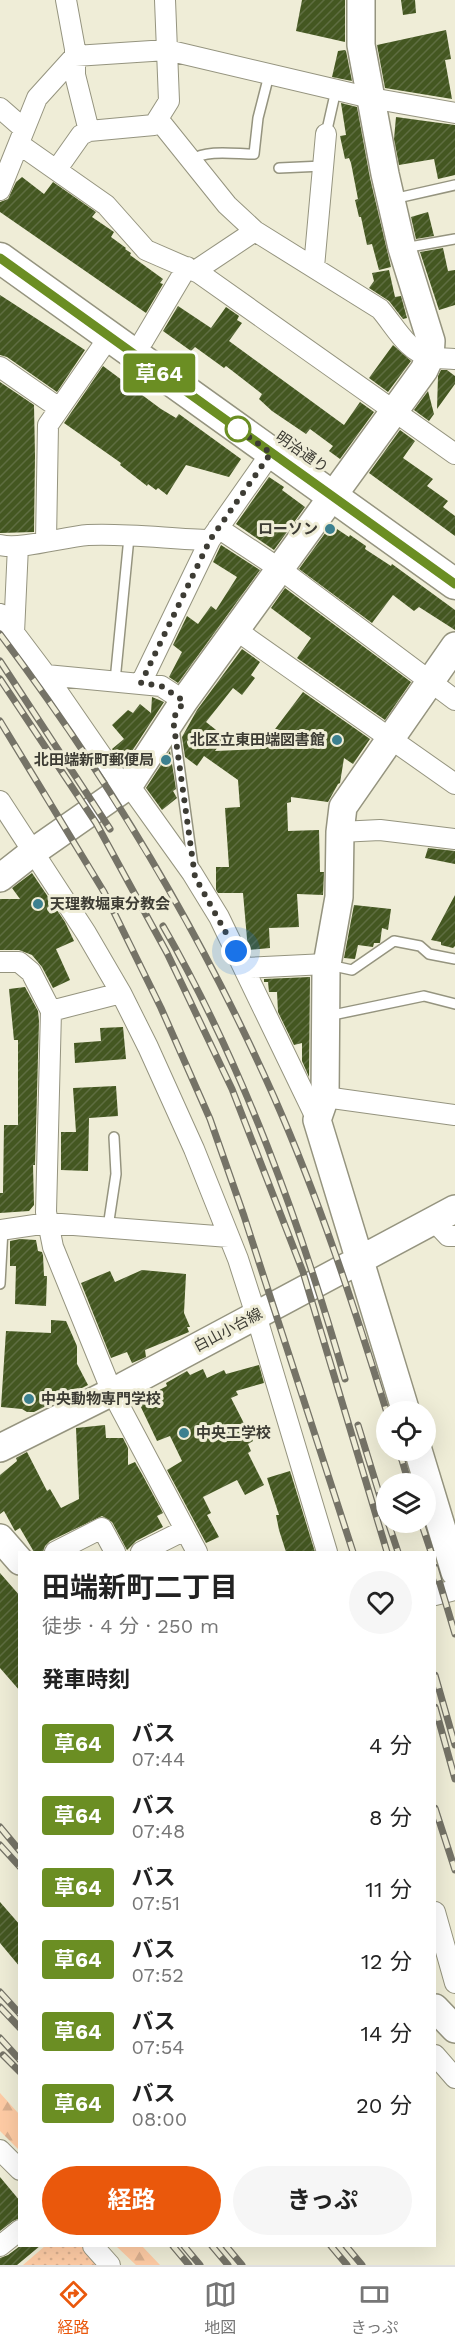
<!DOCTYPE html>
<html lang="ja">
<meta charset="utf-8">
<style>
body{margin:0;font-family:"Work Sans","Noto Sans JP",sans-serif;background:#f6f6f6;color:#222;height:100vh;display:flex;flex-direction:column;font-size:22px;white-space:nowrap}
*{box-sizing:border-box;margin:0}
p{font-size:20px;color:#767676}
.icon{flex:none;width:33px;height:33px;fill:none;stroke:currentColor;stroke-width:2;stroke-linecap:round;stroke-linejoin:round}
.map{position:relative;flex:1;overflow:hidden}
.panel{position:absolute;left:18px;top:1551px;width:418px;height:696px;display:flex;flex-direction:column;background:#fff;border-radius:0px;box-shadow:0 6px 24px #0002}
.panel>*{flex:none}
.badge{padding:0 12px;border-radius:4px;font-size:21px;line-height:39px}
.fabs{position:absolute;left:376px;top:1401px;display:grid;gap:12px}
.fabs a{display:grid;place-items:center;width:60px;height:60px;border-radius:50%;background:#fff;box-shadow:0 6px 24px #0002;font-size:30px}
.you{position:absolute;width:30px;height:30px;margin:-15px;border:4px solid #fff;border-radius:50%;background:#1a73e8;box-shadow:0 0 0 9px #1a73e833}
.map>.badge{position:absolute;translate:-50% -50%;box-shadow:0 0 0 3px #fff}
h2{padding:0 24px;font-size:22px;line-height:54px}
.round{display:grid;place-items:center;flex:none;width:63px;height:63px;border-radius:32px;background:#f6f6f6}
.head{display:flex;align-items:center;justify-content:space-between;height:102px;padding:0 24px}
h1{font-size:28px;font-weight:700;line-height:45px}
.cta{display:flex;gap:12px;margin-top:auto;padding:12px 24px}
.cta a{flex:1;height:69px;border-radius:36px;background:#ea580c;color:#fff;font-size:24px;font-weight:700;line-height:69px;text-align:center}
.cta a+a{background:#f6f6f6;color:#222}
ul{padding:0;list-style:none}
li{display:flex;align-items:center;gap:18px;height:72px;padding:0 24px}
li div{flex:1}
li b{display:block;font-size:22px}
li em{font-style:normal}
li .badge{min-width:66px;font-weight:700;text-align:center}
.tab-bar{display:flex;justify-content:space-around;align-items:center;height:84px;border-top:2px solid #e0e0e0;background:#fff;font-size:16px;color:#767676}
.tab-bar a{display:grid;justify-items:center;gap:3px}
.tab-bar .on{color:#ea580c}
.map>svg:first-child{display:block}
.grass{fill:url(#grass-dots)}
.forest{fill:url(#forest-firs)}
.building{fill:url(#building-hatch)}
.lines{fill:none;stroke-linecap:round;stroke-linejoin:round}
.lane-casing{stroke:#95947f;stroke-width:12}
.street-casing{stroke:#95947f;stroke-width:22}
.secondary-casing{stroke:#95947f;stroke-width:30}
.primary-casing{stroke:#95947f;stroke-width:33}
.lane{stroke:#fff;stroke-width:9}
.street{stroke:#fff;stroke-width:20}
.secondary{stroke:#fff;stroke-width:27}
.primary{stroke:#fff;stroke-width:30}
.rail-casing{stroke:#757367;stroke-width:7}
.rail{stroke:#efedd7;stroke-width:4.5;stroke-dasharray:14;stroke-linecap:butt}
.line-casing{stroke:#fff;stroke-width:14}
.line{stroke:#6b8e23;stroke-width:9}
.walk{stroke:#3d3c34;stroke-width:6;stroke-dasharray:0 10.8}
.stop-dot{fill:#fff;stroke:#6b8e23;stroke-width:3}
.poi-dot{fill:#3c808f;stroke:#efedd7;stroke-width:2}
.labels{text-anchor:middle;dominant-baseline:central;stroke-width:6;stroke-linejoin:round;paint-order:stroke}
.street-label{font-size:15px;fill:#3d3c34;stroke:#efedd7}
.poi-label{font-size:15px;font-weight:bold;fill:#3d3c34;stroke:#efedd7;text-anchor:end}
</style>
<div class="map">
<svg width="455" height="2265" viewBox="0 0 455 2265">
<defs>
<pattern id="grass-dots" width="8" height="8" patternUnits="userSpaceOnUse" patternTransform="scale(1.5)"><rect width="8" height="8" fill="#ffcca5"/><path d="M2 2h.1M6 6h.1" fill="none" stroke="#dbb08f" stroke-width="1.8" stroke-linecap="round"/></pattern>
<pattern id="forest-firs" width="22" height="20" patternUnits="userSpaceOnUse" patternTransform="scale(1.5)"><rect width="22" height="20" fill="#ffcca5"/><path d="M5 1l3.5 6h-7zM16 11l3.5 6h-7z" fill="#dbb08f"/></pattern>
<pattern id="building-hatch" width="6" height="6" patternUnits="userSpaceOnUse" patternTransform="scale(1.5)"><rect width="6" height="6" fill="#445721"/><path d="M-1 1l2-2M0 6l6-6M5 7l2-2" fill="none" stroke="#5e6d41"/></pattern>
</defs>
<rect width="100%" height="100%" fill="#efedd7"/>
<!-- grass -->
<path class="grass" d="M45,2246h37l16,19h-75z"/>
<!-- forest -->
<path class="forest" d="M0,2093l19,21v36l-19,-19z
M116,2246h26l18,19h-24z"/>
<!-- building -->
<path class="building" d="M302,0h43v42l-49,-11z
M401,0h14l1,13 -13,2z
M446,30l5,29 -6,1 7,39 -67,-11 -8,-43z
M345,50l1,1 6,30 -20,-4 6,-26z
M341,103l16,4 13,71 21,89 -12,3 -7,-26 -5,1 -6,-28h-2l-4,-17 3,-1 -7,-36 -2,-5 -4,1 -5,-23 6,-1z
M396,117l59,8v50l-17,4 -4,-20 -35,6 -5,-26z
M22,177l22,17 9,-12 43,30 -4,5 22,15 -3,5 15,11 -1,1 6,4 -1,2 33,24 -3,4 3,1 -17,29 -146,-101v-10l8,-3 8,-17z
M428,212l6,24 -18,3 -5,-22z
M443,248l5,23 7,-1v35l-16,5 -19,-58z
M389,270l6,27 6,-1 6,22 -4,1 -14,-18 -20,-13 5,-7 -2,-8z
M0,295l85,55 -28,42 -50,-35 -7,-2z
M178,306l33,22 15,-21 13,9 -2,4 5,3 -13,18 115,84 16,-23 14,10 -34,47 -11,-8 4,-5 -23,-17 -4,5 -34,-23 -13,-12 3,-5 -36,-28 -2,2 -29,-21 -4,4 -28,-20z
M393,345l18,16 -23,31 -19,-14z
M103,366l58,43 15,9 3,-4 62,45 -12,18 -43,-12 -19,30 -9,-7 -2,2 -8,-6 -1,2 -27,-21 1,-2 -57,-40z
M441,370h6l8,6v8l-18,25 1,-33z
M0,382l34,23 1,51 -1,76 -34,1z
M428,391l6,23 -5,7 -15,-11z
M400,430l15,11 -12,17 30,21 -6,7 21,15 -5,6 12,9v20l-86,-63z
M269,477l15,10 -2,3 23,17 -31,43 -38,-26z
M331,525l18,12 1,-2 16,11 -1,3 26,17 1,-2 63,46v20l-36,-23 -5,4 -21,-16 -21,28 -73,-54z
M221,545l39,25 -82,113 -9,-6 13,-25 -9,-7 14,-29 11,8 13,-18 5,4 21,-33 -24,-15z
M285,588l126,94 -26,38 -88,-62 14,-20 -40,-30z
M242,649l18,13 -9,13 4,3 -13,17 -9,-7 -27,34 19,15 -10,14 45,-2 43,-57 67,47 -17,25 -9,-6 -4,25 -2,1 -10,18 -37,-5v5l-4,1 1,28 31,-1 1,42h4l-1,23 -26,-1 2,33 -30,1 1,20 -22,2 -5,-57h-25l-2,-3v-23h13l-4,-59 15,-1 -2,-27 -34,-24 -7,10 -12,-9 -3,-20 15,-27z
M152,697l12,5 -41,63 -11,-16 12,-10 -12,-14 16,-15 5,3 7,-9 11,9z
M170,751l6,38 -3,2 4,7 -15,12 -16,-22z
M428,848l27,3v13l-30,-6z
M32,873l33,49 9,19 -18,8 14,31 -17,8 -11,-21 -10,-12 -13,-5h-19v-51h20l-8,-11z
M455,895v51l-2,2 -12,-3v-3l-10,-2z
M354,905l37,4 -3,21 -6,-2 -2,15h-6l-1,4 -15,-2 -3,14 -11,-1z
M310,977l-1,100 -7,-16v-18l-8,2 -16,-33 -1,-20h-8l-1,-10h-4v-3z
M25,987l13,24 1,10 -4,144h-2l1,40 -5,6 -29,2v-20h3l1,-68h14v-85h-4l-5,-51z
M123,1027l3,32 -51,4 -1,-20 27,-2 -1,-13z
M116,1086l2,30 -29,2 -1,53 -27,-1v-38h15l-3,-44z
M20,1239l16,1 2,11 4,1 1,3 1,21h3l-1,30 -31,-2 1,-38h-6v-25z
M142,1270l44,4 -2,39 6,14h-3l2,5 -44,18 1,7 -14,6 -5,-11 -16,6 -30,-75 29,-12 5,11z
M51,1320l15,1 11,25v18l11,21 -54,27h-7l-5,-3 -21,-2 5,-76 45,2z
M259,1365l5,18 -28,8 2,4 -7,3 22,43 -5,3 3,7 -3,2 16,32 -19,10 -8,-15 -34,17 8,16 -4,2 12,22 -13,6 -39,-73 15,-9 -12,-25 -13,5 -19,-40 29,-15 -1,-3 21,-12 3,4 13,-6 4,9 17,-8 2,4z
M105,1425l1,13h17l5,10v17l7,-3 8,14 20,37 -6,3 6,11 -27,14 -9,9 -15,-28 -10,-6 -52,25 -5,5 -2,6h-9l-14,-24 -5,3 -11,-20 -4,3v-39l17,-14 -1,-3 11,-6 20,39 3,-2 11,19 18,-9 -3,-71z
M290,1471l1,3 24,78h-29l-7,-22 -3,-15h3l-12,-37z
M0,1573l20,23v95l-20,-23z
M0,1902l20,23v42l-20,-24z
M0,2177l20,24v17l-7,3 -13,10z
M20,2246h20l-23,19h-17v-7l8,-3z"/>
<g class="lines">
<defs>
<path id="lane" d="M326,134l10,-44
M191,160c16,-11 44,-6 63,-6l4,-36 11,-43
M279,168l44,-2
M393,199l62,-14
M404,248l51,-9
M115,681l14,-144
M174,728l19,138
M329,965l23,5 42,-29 26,5 9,8 26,5
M328,1016l96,-20 31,8
M108,1227l8,-53 -2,-37
M0,1284l3,-55"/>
<path id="street" d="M66,0l9,49v26l14,56
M0,108l24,21
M158,119l69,86 28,26 125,78c15,17 27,43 51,48 8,2 16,1 24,2
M19,144l87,61 40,45 53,23 256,181
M57,169l24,-34 8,-4 65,-6 15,-24 -4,-101
M0,190l37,-92 38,-42 92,-6 204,48 84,15
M314,267l12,-133
M195,271l60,-40
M143,341l44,-74
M0,367l59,41
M218,528l62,41 175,131
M46,541l2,-116 61,-88
M0,545c21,5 63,-8 88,-10 38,-2 83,4 122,5
M0,614l46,61 78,113
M236,630l219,154
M14,633l4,-87
M46,675l115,11 23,15
M141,683l69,-143 61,-87
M129,785l63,88 27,44 98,203
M0,801l86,132 35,60 27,54 46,102 44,110 18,56 71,237
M340,832l40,-2 75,9
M0,962h19l12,10 20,39 -5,201 7,35 59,145 85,160
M245,968l81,-4
M51,1011l70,-18
M325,1097l130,18
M433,1220l15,16h7
M0,1230l48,-7 181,14
M55,1552l47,-24 13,24
M141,1552l44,-22
M435,1595l20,-5
M435,1912l20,71
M435,2055l20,23
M0,2150l20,20
M0,2246l20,-16
M93,2246l17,19"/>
<path id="secondary" d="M0,878l33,-26 96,-67 55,-84 240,-331 6,-13 1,-16 -29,-93 -17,-74 -24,-129v-45
M406,1412l-89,-292 8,-23 1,-127 13,-73 1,-65 3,-25 112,-161
M0,1448l124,-62 331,-177
M418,1450l37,122
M0,1538l20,23
M435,2008l20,21"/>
<path id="primary" d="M0,258l455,326"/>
</defs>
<!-- lane casing -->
<use href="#lane" class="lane-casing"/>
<!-- street casing -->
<use href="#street" class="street-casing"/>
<!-- secondary casing -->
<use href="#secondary" class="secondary-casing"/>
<!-- primary casing -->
<use href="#primary" class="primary-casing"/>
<!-- lane -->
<use href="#lane" class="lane"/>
<!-- street -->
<use href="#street" class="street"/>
<!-- secondary -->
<use href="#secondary" class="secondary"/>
<!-- primary -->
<use href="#primary" class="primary"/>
<defs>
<path id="rail" d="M0,634c107,142 202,301 274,463 45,102 80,209 113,316
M0,661l110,168
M0,679l96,144 71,130 65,136 71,183 84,280
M0,721l104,171 57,116 49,111 34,97 109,336
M163,926c81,141 137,297 182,453
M358,1425l29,94
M399,1450l10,34
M388,1522l10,30
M421,1522l10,30
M435,1567l20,67
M435,1675l20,70
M435,1707l20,72
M435,1808l20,62
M0,1827l20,24
M0,1845l20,22
M0,1992l20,22
M0,2007l20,21
M0,2038l20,22
M3,2055l17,17
M173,2246l16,19
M184,2246l16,19
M212,2246l16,19
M226,2246l16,19
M331,2246l16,19
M346,2246l16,19"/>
</defs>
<!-- rail casing -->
<use href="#rail" class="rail-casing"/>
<!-- rail -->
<use href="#rail" class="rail"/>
</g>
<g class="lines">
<defs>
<path id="line" d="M0,258l455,326"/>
</defs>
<!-- line casing -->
<use href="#line" class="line-casing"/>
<!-- line -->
<use href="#line" class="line"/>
<!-- walk -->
<path class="walk" d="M236,951l-41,-74 -22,-158 11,-18 -23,-15 -20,-3 69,-143 61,-87 -36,-26 3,2"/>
</g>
<!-- markers -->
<circle class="stop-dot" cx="238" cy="429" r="12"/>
<g class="poi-dot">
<circle cx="330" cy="529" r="6"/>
<circle cx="337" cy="740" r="6"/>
<circle cx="166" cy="760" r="6"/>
<circle cx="38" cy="904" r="6"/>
<circle cx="29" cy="1399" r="6"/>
<circle cx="184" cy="1433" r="6"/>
</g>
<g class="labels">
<!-- street labels -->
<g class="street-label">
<text transform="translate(302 452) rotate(35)">明治通り</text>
<text transform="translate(228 1330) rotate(-28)">白山小台線</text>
</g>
<!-- poi labels -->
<g class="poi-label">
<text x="318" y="529">ローソン</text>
<text x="325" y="740">北区立東田端図書館</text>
<text x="154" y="760">北田端新町郵便局</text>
<text x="50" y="904" text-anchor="start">天理教堀東分教会</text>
<text x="41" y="1399" text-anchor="start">中央動物専門学校</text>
<text x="196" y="1433" text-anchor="start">中央工学校</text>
</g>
</g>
</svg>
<div class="fabs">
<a><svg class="icon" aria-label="locate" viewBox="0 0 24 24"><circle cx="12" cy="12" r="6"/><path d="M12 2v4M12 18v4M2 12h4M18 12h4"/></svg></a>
<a><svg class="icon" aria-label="layers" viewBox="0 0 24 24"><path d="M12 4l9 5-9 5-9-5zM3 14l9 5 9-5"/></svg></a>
</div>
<div class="you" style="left:236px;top:951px"></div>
<b class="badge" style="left:159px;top:373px;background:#6b8e23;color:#fff">草64</b>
<section class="panel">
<div class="head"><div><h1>田端新町二丁目</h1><p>徒歩 · 4 分 · 250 m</p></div><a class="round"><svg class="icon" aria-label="heart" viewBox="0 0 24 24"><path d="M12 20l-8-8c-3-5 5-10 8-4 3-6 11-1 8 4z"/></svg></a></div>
<h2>発車時刻</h2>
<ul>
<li><span class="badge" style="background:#6b8e23;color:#fff">草64</span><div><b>バス</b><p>07:44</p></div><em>4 分</em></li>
<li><span class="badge" style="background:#6b8e23;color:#fff">草64</span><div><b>バス</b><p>07:48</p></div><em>8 分</em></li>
<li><span class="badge" style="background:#6b8e23;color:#fff">草64</span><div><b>バス</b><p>07:51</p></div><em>11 分</em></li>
<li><span class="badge" style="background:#6b8e23;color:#fff">草64</span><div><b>バス</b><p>07:52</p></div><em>12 分</em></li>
<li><span class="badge" style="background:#6b8e23;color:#fff">草64</span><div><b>バス</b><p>07:54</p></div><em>14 分</em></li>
<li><span class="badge" style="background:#6b8e23;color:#fff">草64</span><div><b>バス</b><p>08:00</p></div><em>20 分</em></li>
</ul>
<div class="cta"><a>経路</a><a>きっぷ</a></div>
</section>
</div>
<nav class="tab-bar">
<a class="on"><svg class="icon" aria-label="directions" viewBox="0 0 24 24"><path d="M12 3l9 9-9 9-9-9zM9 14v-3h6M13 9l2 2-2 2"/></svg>経路</a>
<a><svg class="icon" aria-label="map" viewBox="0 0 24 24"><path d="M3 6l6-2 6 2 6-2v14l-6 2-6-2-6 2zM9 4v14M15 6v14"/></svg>地図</a>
<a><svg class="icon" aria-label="tickets" viewBox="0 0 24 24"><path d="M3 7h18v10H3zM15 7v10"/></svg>きっぷ</a>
</nav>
